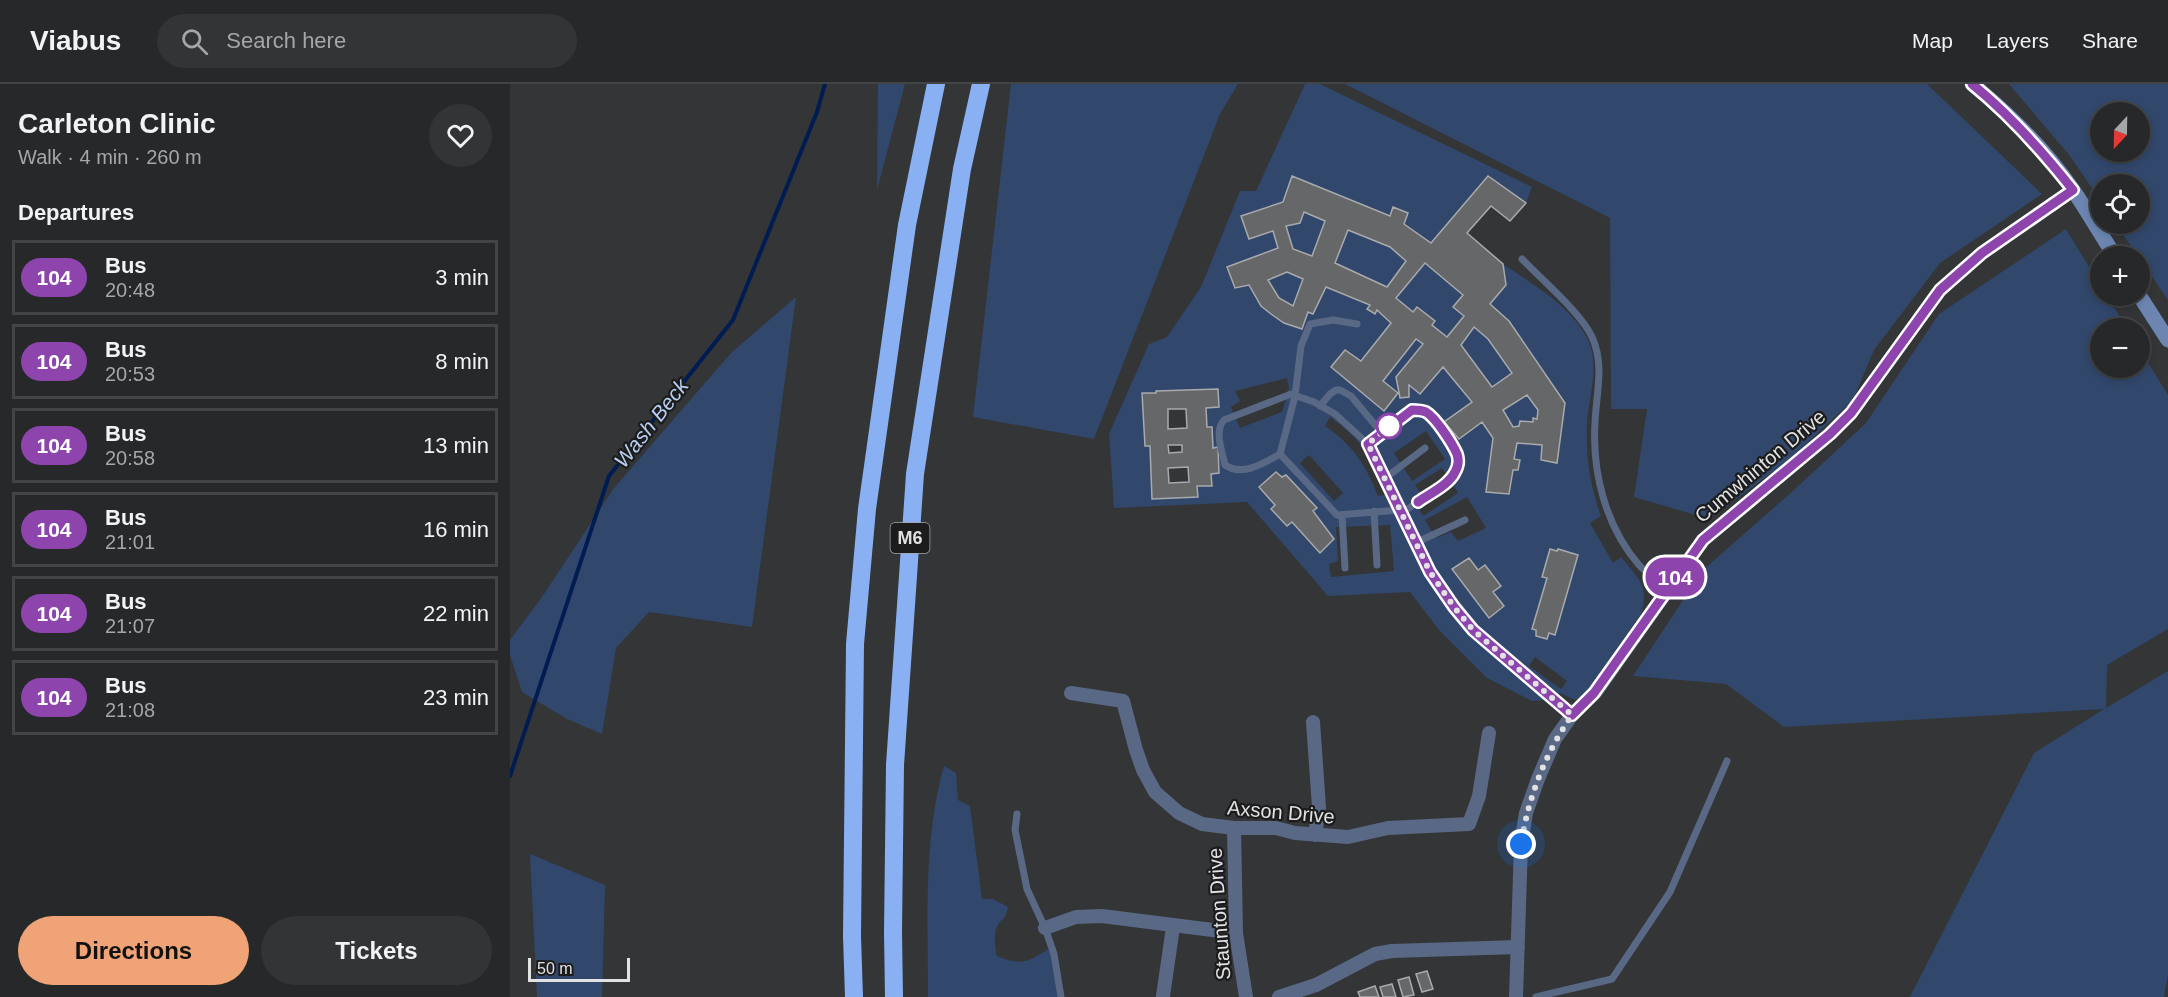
<!DOCTYPE html>
<meta charset="utf-8">
<style>
body{margin:0;font-family:Arial,sans-serif;background:#323435;color:#f1f3f6;height:100vh;display:flex;flex-direction:column;font-size:22px;white-space:nowrap}
*{box-sizing:border-box;margin:0}
p{font-size:20px;color:#a4a6a8}
.icon{flex:none;width:33px;height:33px;fill:none;stroke:currentColor;stroke-width:2;stroke-linecap:round;stroke-linejoin:round}
.map{position:relative;flex:1;overflow:hidden}
.drawer{display:flex;flex-direction:column;background:#262829;width:510px}
.drawer>*{flex:none}
.badge{padding:0 12px;border-radius:20px;font-size:21px;line-height:39px}
.needle{width:39px;rotate:202deg}
.fabs{position:absolute;left:1580px;top:18px;display:grid;gap:12px}
.fabs a{display:grid;place-items:center;width:60px;height:60px;border-radius:50%;background:#262829;box-shadow:0 3px 9px #0003,0 0 0 2px #424446;font-size:30px}
.scale{position:absolute;left:18px;bottom:15px;width:102px;box-sizing:border-box;padding-left:6px;border:3px solid #e1e2e3;border-top:0;font-size:16px;line-height:21px;white-space:nowrap;color:#e1e2e3;-webkit-text-stroke:4px #1c1c1d;paint-order:stroke}
.you{position:absolute;width:30px;height:30px;margin:-15px;border:4px solid #fff;border-radius:50%;background:#1a73e8;box-shadow:0 0 0 9px #1a73e833}
.map>.badge{position:absolute;translate:-50% -50%;box-shadow:0 0 0 3px #fff}
h2{padding:0 18px;font-size:22px;line-height:54px}
.round{display:grid;place-items:center;flex:none;width:63px;height:63px;border-radius:32px;background:#323435}
.head{display:flex;align-items:center;justify-content:space-between;height:102px;padding:0 18px}
h1{font-size:28px;font-weight:700;line-height:45px}
.primary-button{display:flex;gap:12px;margin-top:auto;padding:12px 18px}
.primary-button a{flex:1;height:69px;border-radius:36px;background:#efa377;color:#111;font-size:24px;font-weight:700;line-height:69px;text-align:center}
.primary-button a+a{background:#323435;color:#f1f3f6}
ul{padding:0;list-style:none}
li{display:flex;align-items:center;gap:18px;height:75px;margin:0 12px 9px;padding:0 6px;border:3px solid #424446;border-radius:0px}
li div{flex:1}
li b{display:block;font-size:22px}
li em{font-style:normal}
li .badge{min-width:66px;font-weight:700;text-align:center}
header{display:flex;align-items:center;gap:36px;box-sizing:border-box;height:84px;padding:0 30px;background:#262829;border-bottom:2px solid #424446}
header strong{font-size:28px}
nav{display:flex;gap:33px;margin-inline-start:auto;font-size:21px}
.search{width:420px;height:54px;background:#323435;display:flex;align-items:center;gap:15px;box-sizing:border-box;padding:0 21px;border-radius:33px;color:#a4a6a8;font-size:22px}
main{display:flex;flex:1;min-height:0}
.map>svg:first-child{display:block}
.green{fill:#31476b;fill-rule:evenodd}
.lines{fill:none;stroke-linecap:round;stroke-linejoin:round}
.stream{stroke:#001c52;stroke-width:4}
.building{fill:#656769;stroke:#a9aaad;stroke-width:1.5;fill-rule:evenodd}
.lane{stroke:#596985;stroke-width:7}
.street{stroke:#596985;stroke-width:14}
.secondary{stroke:#6c86b1;stroke-width:15}
.highway{stroke:#88b0f2;stroke-width:18}
.line-casing{stroke:#fff;stroke-width:14}
.line{stroke:#8e44ad;stroke-width:9}
.walk{stroke:#e1e2e3;stroke-width:6;stroke-dasharray:0 10.8}
.stop-dot{fill:#fff;stroke:#8e44ad;stroke-width:3}
.labels{text-anchor:middle;dominant-baseline:central;stroke-width:4.5;stroke-linejoin:round;paint-order:stroke}
.shield{fill:#1c1c1d;stroke:#a6a7a8;stroke-width:1.5}
.shield-label{font-size:18px;font-weight:bold;fill:#e1e2e3}
.street-label{font-size:20px;fill:#e1e2e3;stroke:#1c1c1d}
.water-label{font-size:21px;font-style:italic;fill:#b8cef1;stroke:#1c1c1d}
</style>
<header>
<strong>Viabus</strong>
<div class="search"><svg class="icon" aria-label="search" viewBox="0 0 24 24"><circle cx="10" cy="10" r="6"/><path d="M15 15l6 6"/></svg>Search here</div>
<nav><a>Map</a><a>Layers</a><a>Share</a></nav>
</header>
<main>
<section class="drawer">
<div class="head"><div><h1>Carleton Clinic</h1><p>Walk · 4 min · 260 m</p></div><a class="round"><svg class="icon" aria-label="heart" viewBox="0 0 24 24"><path d="M12 20l-8-8c-3-5 5-10 8-4 3-6 11-1 8 4z"/></svg></a></div>
<h2>Departures</h2>
<ul>
<li><span class="badge" style="background:#8e44ad;color:#fff">104</span><div><b>Bus</b><p>20:48</p></div><em>3 min</em></li>
<li><span class="badge" style="background:#8e44ad;color:#fff">104</span><div><b>Bus</b><p>20:53</p></div><em>8 min</em></li>
<li><span class="badge" style="background:#8e44ad;color:#fff">104</span><div><b>Bus</b><p>20:58</p></div><em>13 min</em></li>
<li><span class="badge" style="background:#8e44ad;color:#fff">104</span><div><b>Bus</b><p>21:01</p></div><em>16 min</em></li>
<li><span class="badge" style="background:#8e44ad;color:#fff">104</span><div><b>Bus</b><p>21:07</p></div><em>22 min</em></li>
<li><span class="badge" style="background:#8e44ad;color:#fff">104</span><div><b>Bus</b><p>21:08</p></div><em>23 min</em></li>
</ul>
<div class="primary-button"><a>Directions</a><a>Tickets</a></div>
</section>
<div class="map">
<svg width="1658" height="913" viewBox="0 0 1658 913">
<rect width="100%" height="100%" fill="#333537"/>
<!-- green -->
<path class="green" d="M368,0h27l-28,106z
M501,0h227l-18,30 -126,325 -121,-22z
M795,0h15l212,103 -6,16 -38,-27 -57,67 -27,-19 4,-11 -15,-6 -3,9 -98,-40 -9,26 -42,14 8,23 24,-8 5,17 -51,19 8,21 14,-3c12,22 28,39 54,44l5,-17 18,-25 44,18 -3,4 7,5 3,-4 14,13 -30,38 -16,-11 -14,17 52,14 33,-42 7,5 -14,41 11,9 23,-27 29,35 -28,20 15,17 23,-17 11,16 -7,54 24,2 3,-24 5,-1 2,-9 -6,-1 3,-16 25,2 -1,15 16,2 8,-59 -56,-82 -19,-17 16,-19 -3,-21c29,20 66,41 83,72 16,29 2,60 1,90 -1,33 3,59 14,90l-11,7 23,40 8,-6c17,21 29,29 20,57l-58,83 -8,3 -15,-7 -14,7 -14,1 -45,-23 -48,-48 -29,-38 -82,4 -81,-94 -133,6 -5,-74 40,-90 18,-7 34,-50 39,-96h16zM777,294l2,10 -7,24 -42,16 -9,-21 9,-6 -5,-10zM708,305l-12,19 1,19h5l1,21h5l1,25 -8,1v12h-14l-44,13 -3,-53h-5l-3,-53h14v-2zM820,333c27,19 49,45 56,78l-8,1c-12,-31 -25,-51 -53,-70zM916,347l19,28 -33,22 -18,-28zM799,371l34,38 -9,8 -34,-38zM932,384l16,25 -35,23 -5,-9 8,-5 -11,-17zM766,388l6,5 4,-2 30,33 -3,3 21,28 -14,13 -28,-30 -5,4 -12,-21 -16,-18zM957,413l19,31 -28,13 -7,-9 -15,6 -11,-18zM880,441l4,46 -63,6 -2,-13 9,-3 -2,-34zM1048,465l20,6 -23,79 -6,-1 -2,6 -11,-3v-6l-4,-1 15,-51 -5,-1zM975,481l16,21 -8,6 11,14 -15,11 -11,-47zM1025,573l32,24 -6,8 -32,-23z
M835,0h582l115,110 -102,69 -66,87 -21,50 -63,59 -81,60 -75,-22 13,-88h-36l-1,-191z
M1499,0h159v216l-52,-76h23v-40h-39v16l-30,-44zM1590,28h39v40h-39z
M794,128l21,9 -13,35 -19,-7 -7,-23 14,-3z
M1556,145l34,56v11h7l20,32h-27v40h39v-20l29,47v234l-61,36 -1,43 62,-37v304l-4,22h-254l124,-244 70,-44 -320,18 -58,-43 -93,-8 70,-106 92,-81 71,-66 73,-109z
M838,146l42,17 16,14 -19,26 -52,-24z
M915,179l38,32 -10,12 11,9 -17,21 -15,-12 2,-4 -16,-14 -5,5 -17,-14z
M777,188l16,7 -10,27 -14,-8 -11,-18z
M286,213l-44,330 -103,-15 -33,36 -14,86 -35,-15 -45,-27 -12,-37v-15l32,-43 72,-109 117,-135z
M964,243l14,12 24,34 -20,14 -31,-42z
M1017,311l11,15 -1,9 -4,-1v4l-13,-1 -1,5 -6,1 -10,-17z
M434,682l12,7 2,27 12,6 12,93h11l15,8c-2,12 -4,9 -10,18 -5,9 -3,21 -1,31 27,11 31,5 55,-9l6,50h-130c0,-75 -5,-158 16,-231z
M20,770l75,31 -3,112h-65z"/>
<g class="lines">
<!-- stream -->
<path class="stream" d="M0,692l99,-300 124,-156 84,-208 8,-28"/>
</g>
<!-- building -->
<path class="building" d="M782,92l98,40 3,-9 15,6 -4,11 27,19 57,-67 38,27 -16,18 -19,-15 -24,27 36,31 3,21 -16,19 19,17 56,82 -8,60 -16,-3 1,-15 -25,-2 -3,16 6,1 -2,10h-5l-4,24 -23,-2 7,-54 -11,-16 -23,17 -15,-17 28,-20 -29,-35 -23,27 -11,-9v12l-9,1 -4,-21 27,-33 -7,-5 -33,42 15,12 -14,18 -53,-44 14,-17 16,11 30,-38 -14,-13 -2,4 -8,-5 3,-4 -44,-18 -13,27 -5,-2 -6,17 -18,-6 -13,-9 -10,-8 -12,-21 -14,3 -8,-21 51,-19 -5,-17 -24,8 -8,-23 42,-14zM794,128l21,9 -13,35 -19,-7 -7,-23 14,-3zM838,146l42,17 16,14 -19,26 -52,-24zM915,179l38,32 -10,12 11,9 -17,21 -15,-12 3,-4 -18,-14 -4,5 -17,-14zM777,188l16,7 -10,27 -14,-8 -11,-18zM964,243l14,12 24,34 -20,14 -31,-42zM1017,311l11,15 -1,9 -4,-1v4l-13,-1 -1,5 -6,1 -10,-17z
M708,305l1,18 -13,1 1,19h5l1,21 5,-1 1,26 -8,1 1,12h-15l1,11 -46,2 -2,-53h-5l-3,-53h14v-2zM658,325h18l1,19 -19,1zM658,361h14v7l-13,1zM678,383l1,15 -20,1 -1,-15z
M766,388l6,5 4,-2 31,33 -4,3 21,28 -14,14 -28,-31 -5,4 -16,-17 4,-4 -16,-18z
M1040,465l7,2 1,-2 20,6 -23,80 -6,-2 -2,6 -11,-3v-6l-4,-1 15,-51 -5,-1z
M959,474l9,12 7,-5 16,21 -8,6 11,14 -15,12 -37,-49z
M917,887l6,18 -11,3 -6,-18z
M899,893l5,18 -11,2 -5,-17z
M882,900l4,13h-13l-3,-10z
M865,902l4,11h-19l-2,-5z"/>
<g class="lines">
<!-- lane -->
<path class="lane" d="M1012,175c19,20 60,55 70,78 13,28 4,57 3,86 -3,50 11,104 44,142 8,9 19,16 28,24
M847,240l-24,-4 -23,4 -9,22 -6,50 -15,58c-16,9 -37,23 -55,11 -3,-14 -11,-34 -1,-45l67,-26 23,8 21,12 33,30 62,128 24,35 19,23 99,85
M810,322l10,-12 6,-4h4l11,6 30,36
M858,360l37,-31 7,-3h7l12,6 26,38 1,7 -3,13 -5,5 -48,34
M770,370l57,61 63,-5
M874,395l41,-31
M864,427l3,54
M832,431l3,53
M905,459l50,-23
M507,730l-2,16 12,59 18,39 9,26 7,43
M1026,913l76,-18 58,-87 57,-131"/>
<!-- street -->
<path class="street" d="M561,609l52,8 13,49 7,20 12,22 24,21 23,11 32,4h42l19,5 53,4 40,-9 81,-4 10,-28 10,-63
M803,638l6,85 -4,28
M724,744l2,105 10,64
M535,844l31,-11 26,-1 134,17
M653,912l10,-69
M769,913l37,-12 59,-31 17,-3 126,-4
M1006,913l5,-153 5,-31 12,-34 17,-40 17,-24 23,-22 108,-153 127,-106 21,-21 89,-123 42,-37 91,-63"/>
<!-- secondary -->
<path class="secondary" d="M1462,0c37,30 74,67 101,106 15,22 28,45 42,66
M1629,211l29,45"/>
<!-- highway -->
<path class="highway" d="M344,913l-2,-61 3,-292 12,-135 40,-284 29,-141
M384,913l-1,-65 2,-167 20,-291 47,-305 19,-85"/>
</g>
<g class="lines">
<defs>
<path id="line" d="M908,418c11,-8 31,-17 37,-30 3,-5 4,-12 2,-18 -5,-11 -21,-36 -31,-42 -5,-2 -9,-2 -14,-2l-44,34 62,128 24,35 19,23 99,85 22,-22 109,-153 127,-106 21,-21 89,-123 42,-37 91,-63c-30,-38 -63,-75 -101,-106"/>
</defs>
<!-- line casing -->
<use href="#line" class="line-casing"/>
<!-- line -->
<use href="#line" class="line"/>
<!-- walk -->
<path class="walk" d="M879,342l4,-3 -25,21 62,128 24,35 19,23 99,85c-28,41 -43,81 -51,129"/>
</g>
<!-- markers -->
<circle class="stop-dot" cx="879" cy="342" r="12"/>
<g class="labels">
<!-- shield labels -->
<rect class="shield" x="380.5" y="439" width="39" height="30" rx="4.5"/>
<g class="shield-label">
<text x="400" y="454">M6</text>
</g>
<!-- street labels -->
<g class="street-label">
<text transform="translate(1250 382) rotate(-40)">Cumwhinton Drive</text>
<text transform="translate(771 728) rotate(5)">Axson Drive</text>
<text transform="translate(709 830) rotate(-94)">Staunton Drive</text>
</g>
<!-- water labels -->
<g class="water-label">
<text transform="translate(141 339) rotate(-52)">Wash Beck</text>
</g>
</g>
</svg>
<div class="fabs">
<a><svg class="needle" viewBox="-14 -14 28 28"><path d="M0-13l5 13h-10z" fill="#e53935"/><path d="M0 13l5-13h-10z" fill="#a4a6a8"/></svg></a>
<a><svg class="icon" aria-label="locate" viewBox="0 0 24 24"><circle cx="12" cy="12" r="6"/><path d="M12 2v4M12 18v4M2 12h4M18 12h4"/></svg></a>
<a>+</a>
<a>−</a>
</div>
<div class="scale">50 m</div>
<div class="you" style="left:1011px;top:760px"></div>
<b class="badge" style="left:1165px;top:493px;background:#8e44ad;color:#fff">104</b>
</div>
</main>
